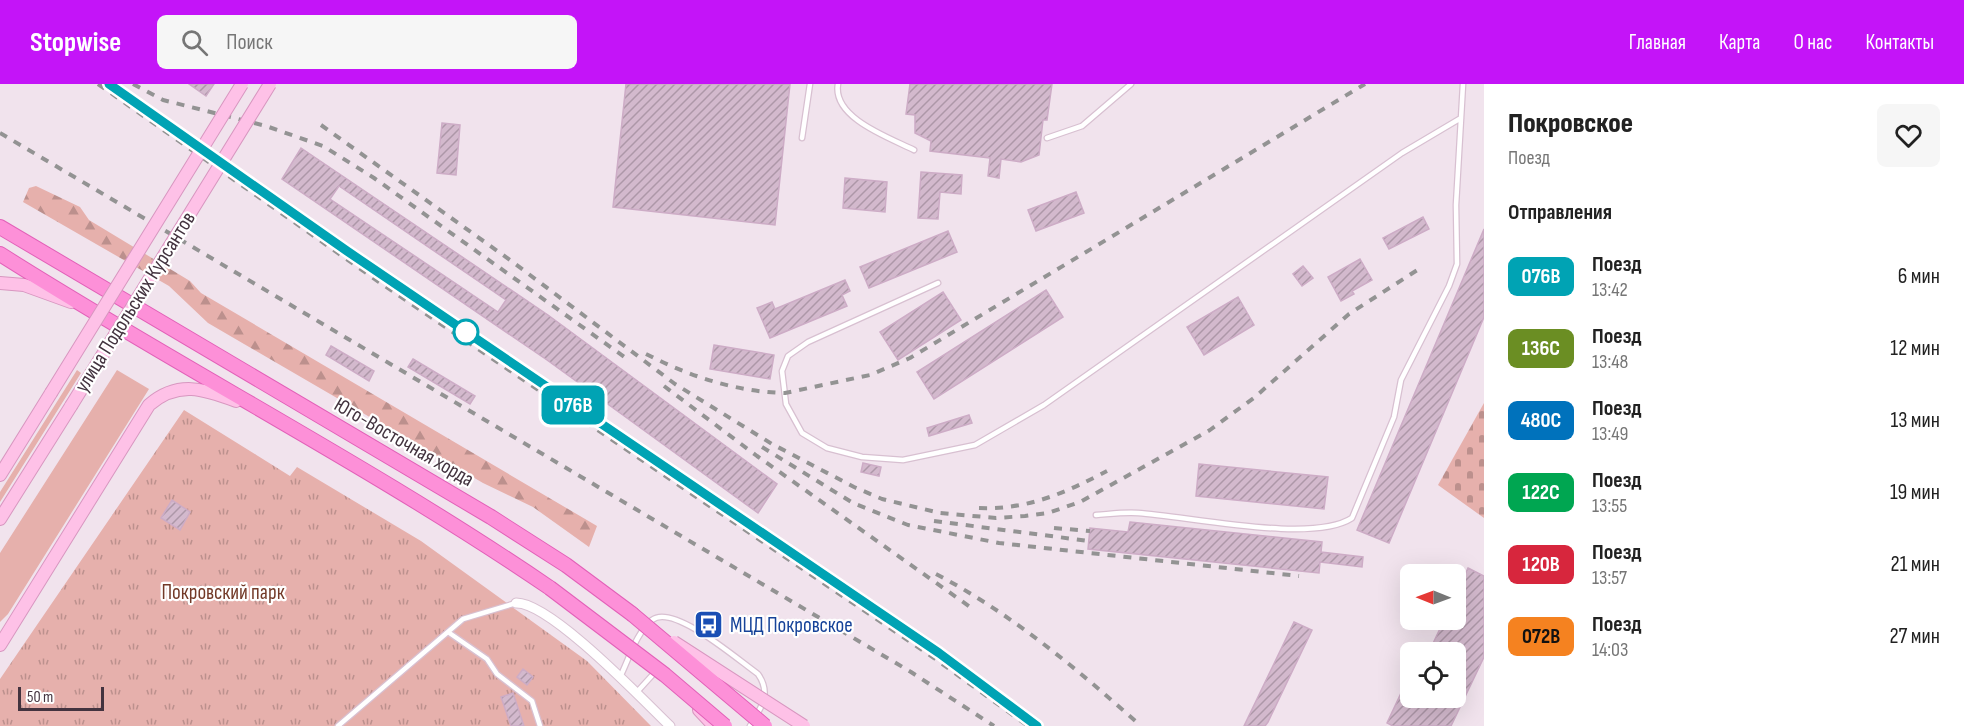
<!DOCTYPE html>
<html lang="ru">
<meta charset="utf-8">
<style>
body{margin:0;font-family:"Sofia Sans Condensed",sans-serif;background:#f6f6f6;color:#222;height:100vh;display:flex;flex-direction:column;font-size:22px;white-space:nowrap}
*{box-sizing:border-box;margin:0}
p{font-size:20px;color:#767676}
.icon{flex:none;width:33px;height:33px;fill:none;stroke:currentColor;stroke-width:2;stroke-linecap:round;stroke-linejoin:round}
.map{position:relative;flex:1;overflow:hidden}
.panel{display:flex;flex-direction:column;background:#fff;width:480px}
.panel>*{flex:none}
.badge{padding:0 12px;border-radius:9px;font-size:21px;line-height:39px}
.needle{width:39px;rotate:271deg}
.tools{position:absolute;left:1400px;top:480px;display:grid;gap:12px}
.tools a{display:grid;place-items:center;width:66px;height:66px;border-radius:9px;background:#fff;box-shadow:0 6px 24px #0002;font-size:30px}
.scale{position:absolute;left:18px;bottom:15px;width:86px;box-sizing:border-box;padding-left:6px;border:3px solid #43333f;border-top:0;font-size:16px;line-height:21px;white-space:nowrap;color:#43333f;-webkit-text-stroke:4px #fff;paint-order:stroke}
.map>.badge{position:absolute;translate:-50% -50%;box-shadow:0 0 0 3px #fff}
h2{padding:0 24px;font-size:22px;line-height:54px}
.round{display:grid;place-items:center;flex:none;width:63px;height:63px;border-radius:9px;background:#f6f6f6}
.head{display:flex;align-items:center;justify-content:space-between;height:102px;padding:0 24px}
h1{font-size:28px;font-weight:800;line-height:45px}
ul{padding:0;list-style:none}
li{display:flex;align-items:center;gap:18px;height:72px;padding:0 24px}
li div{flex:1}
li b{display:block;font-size:22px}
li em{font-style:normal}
li .badge{min-width:66px;font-weight:700;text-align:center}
header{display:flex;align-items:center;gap:36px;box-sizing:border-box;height:84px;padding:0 30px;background:#c414f8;color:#fff}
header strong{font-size:28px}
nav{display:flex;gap:33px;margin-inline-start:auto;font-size:21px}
.search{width:420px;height:54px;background:#f6f6f6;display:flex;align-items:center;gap:15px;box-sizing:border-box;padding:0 21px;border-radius:9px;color:#767676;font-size:22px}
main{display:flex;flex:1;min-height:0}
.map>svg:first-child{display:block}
.grass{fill:#e6b0ac}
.forest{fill:url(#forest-firs)}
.cemetery{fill:url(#cemetery-stones)}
.park{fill:url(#park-tufts)}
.building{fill:url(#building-hatch);stroke:#cdacc6;stroke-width:1.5;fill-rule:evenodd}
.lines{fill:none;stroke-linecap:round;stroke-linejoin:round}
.lane-casing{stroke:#d8c0d1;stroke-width:7}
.street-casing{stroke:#d8c0d1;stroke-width:11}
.secondary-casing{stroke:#d897c0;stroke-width:14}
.primary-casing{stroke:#e261b8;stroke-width:16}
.lane{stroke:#fff;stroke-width:4.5}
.street{stroke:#fff;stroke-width:9}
.secondary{stroke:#fec1e7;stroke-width:12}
.primary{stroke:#fd90d8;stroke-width:14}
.rail{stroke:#939393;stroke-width:4;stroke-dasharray:8 8;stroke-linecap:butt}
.secondary-bridge-casing{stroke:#d897c0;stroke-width:14;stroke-linecap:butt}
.primary-bridge-casing{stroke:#e261b8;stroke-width:16;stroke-linecap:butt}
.secondary-bridge{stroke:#fec1e7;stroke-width:12}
.primary-bridge{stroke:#fd90d8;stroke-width:14}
.line-casing{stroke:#fff;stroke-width:14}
.line{stroke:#00a3b4;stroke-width:9}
.stop-dot{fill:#fff;stroke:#00a3b4;stroke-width:3}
.labels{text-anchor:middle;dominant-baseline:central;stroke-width:4.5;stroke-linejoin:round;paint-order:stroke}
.street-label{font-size:21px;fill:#43333f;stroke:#fff}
.park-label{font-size:21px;fill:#733a28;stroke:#fff}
.transit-label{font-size:21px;fill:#164399;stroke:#fff;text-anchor:start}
</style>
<header>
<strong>Stopwise</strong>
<div class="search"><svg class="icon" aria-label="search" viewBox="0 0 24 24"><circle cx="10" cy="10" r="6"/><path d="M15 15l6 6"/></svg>Поиск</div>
<nav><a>Главная</a><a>Карта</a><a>О нас</a><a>Контакты</a></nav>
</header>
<main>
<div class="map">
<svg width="1484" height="642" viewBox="0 0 1484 642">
<defs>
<pattern id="forest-firs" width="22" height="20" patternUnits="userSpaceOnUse" patternTransform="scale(1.5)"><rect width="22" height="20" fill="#e6b0ac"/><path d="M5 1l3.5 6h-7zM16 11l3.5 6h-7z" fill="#bc908d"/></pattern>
<pattern id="cemetery-stones" width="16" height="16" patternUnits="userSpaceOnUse" patternTransform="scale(1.5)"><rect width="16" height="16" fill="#e6b0ac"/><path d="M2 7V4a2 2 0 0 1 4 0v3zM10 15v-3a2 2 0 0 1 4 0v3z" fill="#bc908d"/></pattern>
<pattern id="park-tufts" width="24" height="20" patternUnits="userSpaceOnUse" patternTransform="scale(1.5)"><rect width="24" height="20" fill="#e6b0ac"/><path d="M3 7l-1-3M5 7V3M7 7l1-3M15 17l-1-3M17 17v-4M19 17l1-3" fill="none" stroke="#bc908d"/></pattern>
<pattern id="building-hatch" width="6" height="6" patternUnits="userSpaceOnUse" patternTransform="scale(1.5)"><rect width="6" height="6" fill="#d3b9cd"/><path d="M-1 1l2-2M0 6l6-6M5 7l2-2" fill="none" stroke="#ad97a8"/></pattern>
</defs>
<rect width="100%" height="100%" fill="#f1e3ed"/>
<!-- grass -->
<path class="grass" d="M77,286l4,3 -81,129v-10z
M117,286l32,19 -141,225 -8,8v-69z"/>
<!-- forest -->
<path class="forest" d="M36,102l44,21 9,13 101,61 11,12 396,233 -8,21 -56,-40 -50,-24 -275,-160 -39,-37 -146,-84 6,-14z"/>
<!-- cemetery -->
<path class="cemetery" d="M1484,319v115l-46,-33z"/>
<!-- park -->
<path class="park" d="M184,326l106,66 7,-9 124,74 166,120 64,65h-651v-47z"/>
<!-- building -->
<path class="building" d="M189,0h25l-8,12z
M626,0h164l-15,141 -162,-18z
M910,0h142l-5,36h-4l-4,35 -18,7 -20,-3 -2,19 -11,-2 2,-18 -60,-7 1,-10 -16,-8v-18l-9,-1z
M442,39l18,2 -4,50 -19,-2z
M301,64l247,167 229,169 -19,29 -211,-153 -265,-181zM339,102l167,114 -8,12 -168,-113z
M921,88l41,3 -1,19 -21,-2 -2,27 -20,-1z
M845,94l42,4 -2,30 -42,-4z
M1076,108l8,21 -48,18 -8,-21z
M1423,133l6,12 -40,20 -6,-11z
M1484,145v88l-95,226 -32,-13z
M948,147l9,21 -88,36 -9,-21z
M1360,175l12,21 -20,11 2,3 -13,7 -13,-24z
M1303,182l10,12 -11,8 -9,-12z
M845,196l5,11 -8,4 5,11 -77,32 -13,-30 15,-6 3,7z
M1046,206l17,27 -129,82 -17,-27z
M943,208l18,28 -63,40 -18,-28z
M1238,213l16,28 -50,30 -17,-28z
M714,261l60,10 -4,24 -60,-10z
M331,262l43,25 -5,10 -43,-26z
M413,275l62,37 -5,8 -62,-37z
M969,331l3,8 -43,13 -2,-8z
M863,379l18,4 -2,9 -18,-4z
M1199,380l129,13 -4,32 -128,-13z
M172,416l18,12 -10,18 -19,-12z
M1130,438l192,20 -1,10 42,5 -1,10 -42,-5 -1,11 -231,-24 2,-21 38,4z
M1468,484l16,8v81l-33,69h-58l-6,-3 15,-32 8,7h45v-46h-26l15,-32h11v-23z
M1294,538l18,8 -44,92 -3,4h-21z
M523,585l10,8 -6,8 -10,-8z
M513,609l11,33h-13l-10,-29z"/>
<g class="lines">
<defs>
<path id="lane" d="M838,0c-6,34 52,54 76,66
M802,54l8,-54
M1047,54l35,-12 49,-42
M938,199l-130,59 -20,14 -6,15 4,33 16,29 25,15 35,9 41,3 72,-15 69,-40 358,-252 59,-35
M1096,431c14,-1 28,-3 42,-2 50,3 174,31 214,5l42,-101 7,-37 48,-94 8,-22 -1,-59 7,-121
M448,548l39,27 10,15 35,27 8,25
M620,593c9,-18 16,-44 32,-57 21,-17 86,40 106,54 14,20 3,34 -8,52
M636,609l21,-23
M338,642l125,-107 53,-16"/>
<path id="street" d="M516,519c34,-1 127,97 154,123"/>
<path id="secondary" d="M0,199l24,2 47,17
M0,391l51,-82
M0,435l71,-113
M0,561l149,-240c29,-25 55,-16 87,-4
M699,626l15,16"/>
<path id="primary" d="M0,143l491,290 75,48 66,49
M0,170c181,115 373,213 550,334"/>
</defs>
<!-- lane casing -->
<use href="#lane" class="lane-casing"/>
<!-- street casing -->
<use href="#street" class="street-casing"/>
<!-- secondary casing -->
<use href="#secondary" class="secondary-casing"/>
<!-- primary casing -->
<use href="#primary" class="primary-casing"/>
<!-- lane -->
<use href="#lane" class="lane"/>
<!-- street -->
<use href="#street" class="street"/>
<!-- secondary -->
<use href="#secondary" class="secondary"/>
<!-- primary -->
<use href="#primary" class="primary"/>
<!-- rail -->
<path class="rail" d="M98,0l281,198 555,376 94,68
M133,0l30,16 103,26 57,20 51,32 256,183
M321,41l189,135 165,124 97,60 82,43 28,12 58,14 56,5 29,-2 23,-3 32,-11 130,-72 45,-33 94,-83 73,-47
M0,49l911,539 83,54
M646,270c43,22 90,38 139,39l85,-18 40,-17 455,-274
M664,302l93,70 216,153
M762,363l91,56 55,22 91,18 300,33
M979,424c48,2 86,-15 128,-37
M934,437l155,20
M1054,444l36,3
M936,490c76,40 141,95 205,152"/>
<defs>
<path id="secondary-bridge" d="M51,309l191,-309
M71,322l199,-322
M674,558l130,84"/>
<path id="primary-bridge" d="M550,504l115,87 60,51
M632,530l133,112"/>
</defs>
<!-- secondary-bridge casing -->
<use href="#secondary-bridge" class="secondary-bridge-casing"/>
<!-- primary-bridge casing -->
<use href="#primary-bridge" class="primary-bridge-casing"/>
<!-- secondary-bridge -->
<use href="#secondary-bridge" class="secondary-bridge"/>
<!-- primary-bridge -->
<use href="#primary-bridge" class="primary-bridge"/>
</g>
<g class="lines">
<defs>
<path id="line" d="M109,0l238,167 592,402 98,73"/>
</defs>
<!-- line casing -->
<use href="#line" class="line-casing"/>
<!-- line -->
<use href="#line" class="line"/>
</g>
<!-- icons -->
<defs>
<symbol id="bus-square" viewBox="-11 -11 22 22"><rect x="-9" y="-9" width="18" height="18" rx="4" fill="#1a4fb4" stroke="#fff"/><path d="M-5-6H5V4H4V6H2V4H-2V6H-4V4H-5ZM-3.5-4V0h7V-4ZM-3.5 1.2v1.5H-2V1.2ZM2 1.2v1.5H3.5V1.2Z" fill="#fff"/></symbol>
</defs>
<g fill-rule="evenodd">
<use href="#bus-square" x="692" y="524" width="33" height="33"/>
</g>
<!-- markers -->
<circle class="stop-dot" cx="466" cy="248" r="12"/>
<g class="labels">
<!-- street labels -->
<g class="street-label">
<text transform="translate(135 218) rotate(-58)">улица Подольских Курсантов</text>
<text transform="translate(404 358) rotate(30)">Юго-Восточная хорда</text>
</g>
<!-- park labels -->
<g class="park-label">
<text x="223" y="508">Покровский парк</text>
</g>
<!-- transit labels -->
<g class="transit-label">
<text x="730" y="541">МЦД Покровское</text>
</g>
</g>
</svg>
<div class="tools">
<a><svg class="needle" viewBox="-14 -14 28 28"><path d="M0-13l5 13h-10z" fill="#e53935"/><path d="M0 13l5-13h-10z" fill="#767676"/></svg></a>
<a><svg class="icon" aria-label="locate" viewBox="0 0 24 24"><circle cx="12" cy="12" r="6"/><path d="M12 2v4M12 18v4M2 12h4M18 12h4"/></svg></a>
</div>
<div class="scale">50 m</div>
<b class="badge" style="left:573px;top:321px;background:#00a3b4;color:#fff">076В</b>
</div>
<section class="panel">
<div class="head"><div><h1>Покровское</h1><p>Поезд</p></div><a class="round"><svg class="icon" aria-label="heart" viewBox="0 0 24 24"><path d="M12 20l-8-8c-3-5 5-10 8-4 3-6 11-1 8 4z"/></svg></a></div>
<h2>Отправления</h2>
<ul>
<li><span class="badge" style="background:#00a3b4;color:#fff">076В</span><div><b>Поезд</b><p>13:42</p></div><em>6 мин</em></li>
<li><span class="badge" style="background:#6b8e23;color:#fff">136С</span><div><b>Поезд</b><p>13:48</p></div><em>12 мин</em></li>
<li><span class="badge" style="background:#0072bc;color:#fff">480С</span><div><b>Поезд</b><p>13:49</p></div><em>13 мин</em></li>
<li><span class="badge" style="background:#00a651;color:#fff">122С</span><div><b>Поезд</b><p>13:55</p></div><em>19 мин</em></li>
<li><span class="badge" style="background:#d7263d;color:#fff">120В</span><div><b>Поезд</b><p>13:57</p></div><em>21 мин</em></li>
<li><span class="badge" style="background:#f58220;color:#111">072В</span><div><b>Поезд</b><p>14:03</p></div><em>27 мин</em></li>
</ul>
</section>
</main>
